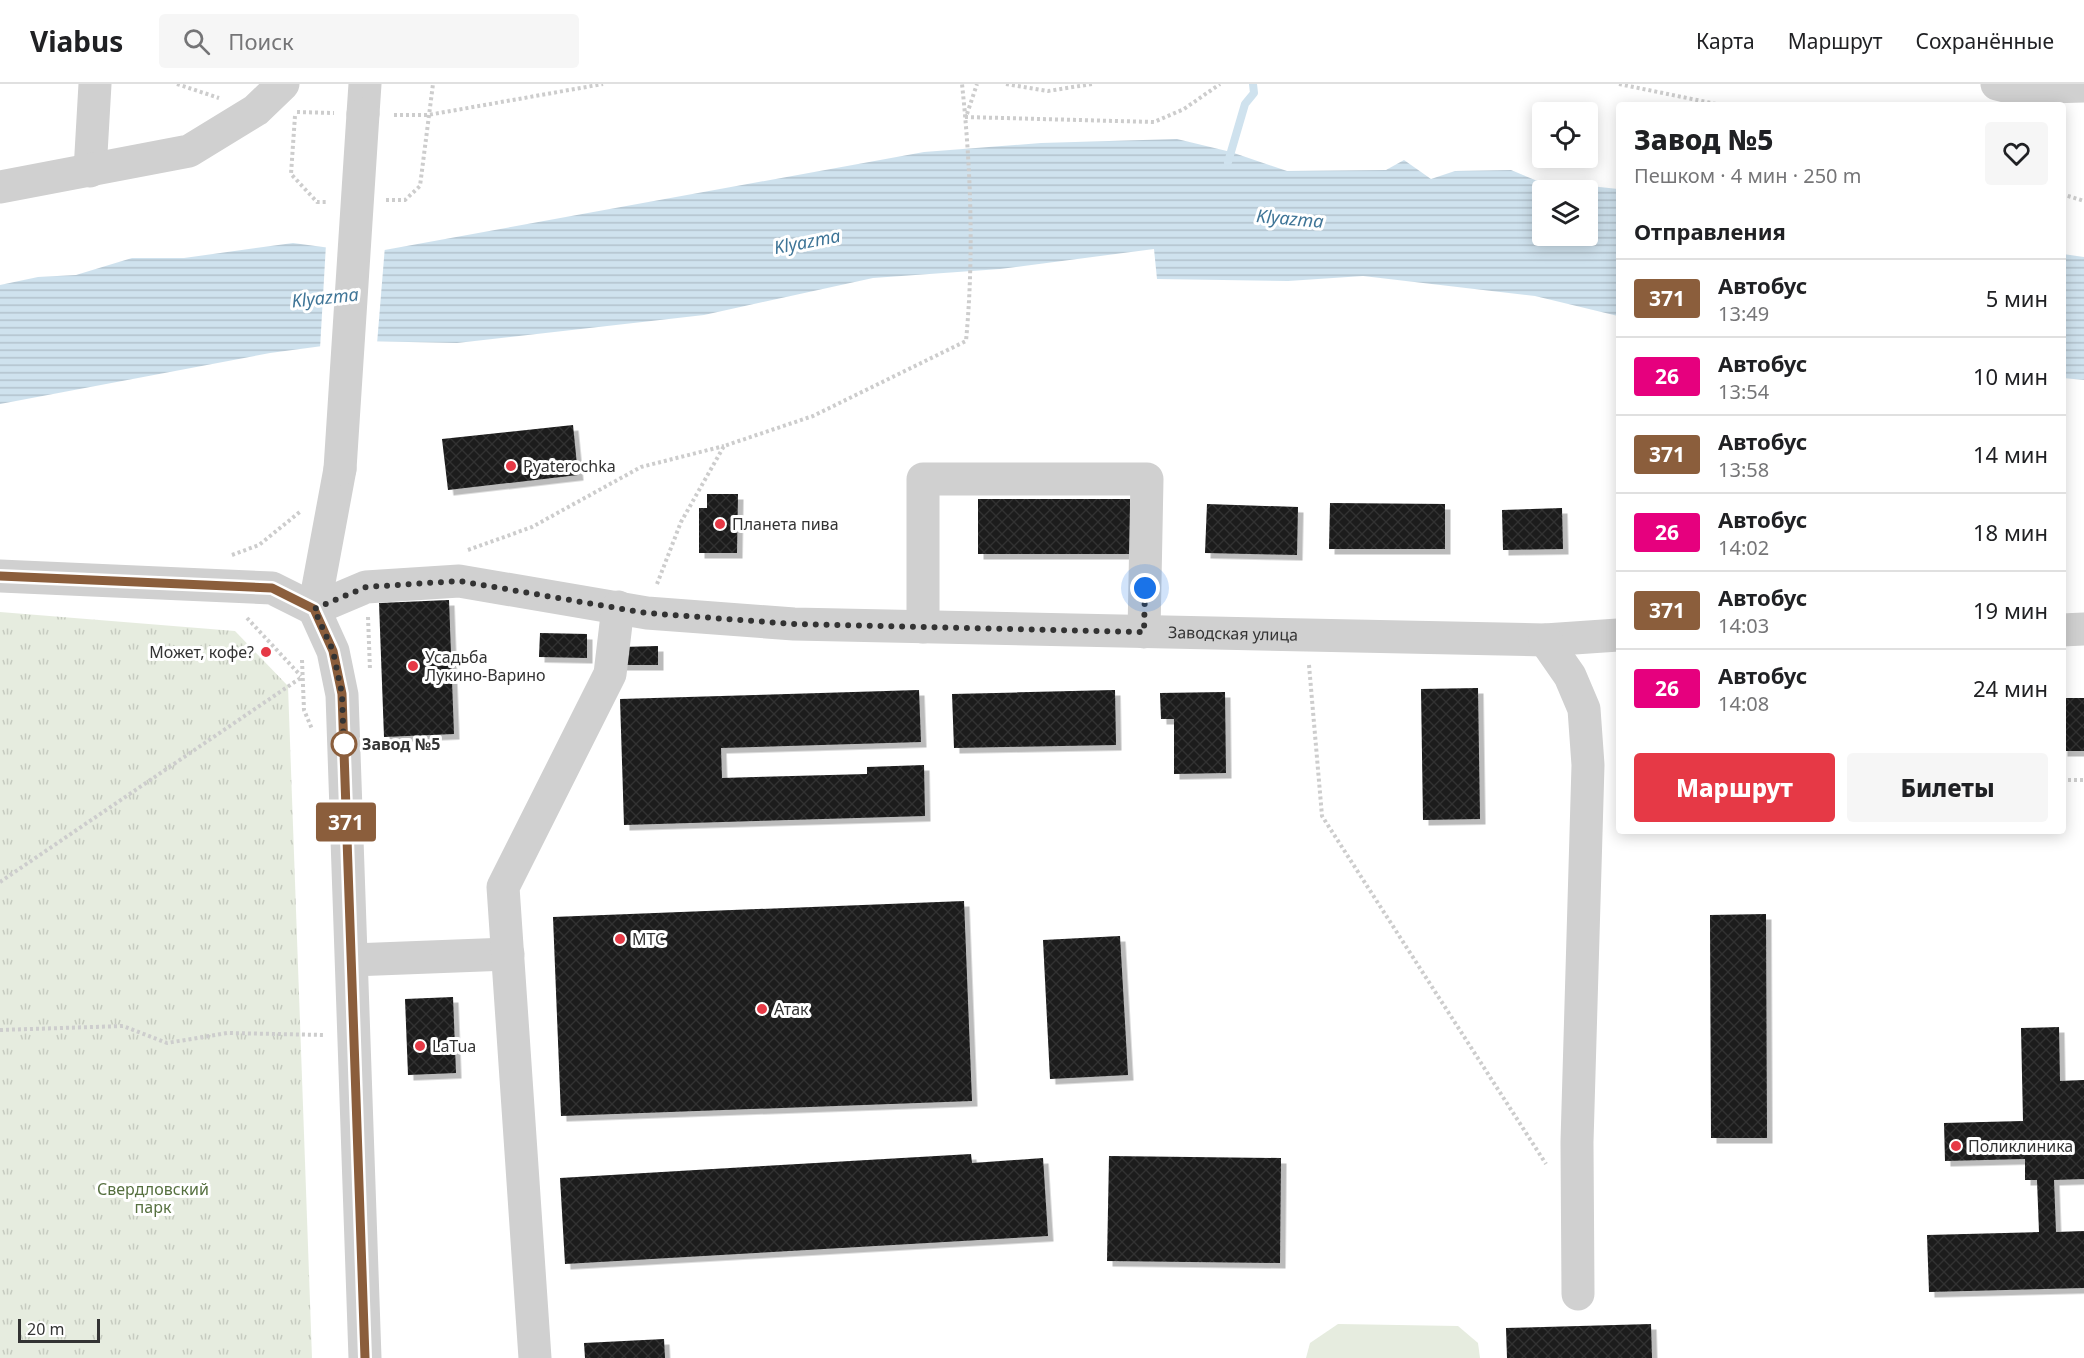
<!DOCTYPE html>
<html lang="ru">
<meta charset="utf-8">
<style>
body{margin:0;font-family:"Noto Sans",sans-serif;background:#f6f6f6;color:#202124;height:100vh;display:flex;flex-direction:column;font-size:22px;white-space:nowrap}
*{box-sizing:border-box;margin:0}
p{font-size:20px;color:#757577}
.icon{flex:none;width:33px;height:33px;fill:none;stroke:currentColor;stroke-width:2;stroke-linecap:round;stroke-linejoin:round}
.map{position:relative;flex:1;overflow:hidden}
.sheet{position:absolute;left:1616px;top:18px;width:450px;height:732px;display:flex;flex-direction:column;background:#fff;border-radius:6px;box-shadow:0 3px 15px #0003}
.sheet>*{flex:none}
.badge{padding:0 12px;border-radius:4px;font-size:21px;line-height:39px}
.controls{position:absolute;left:1532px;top:18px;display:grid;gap:12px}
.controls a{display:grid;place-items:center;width:66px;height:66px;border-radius:6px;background:#fff;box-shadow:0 3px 15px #0003;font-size:30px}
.scale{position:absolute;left:18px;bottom:15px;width:82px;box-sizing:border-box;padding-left:6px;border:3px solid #333;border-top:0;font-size:16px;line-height:21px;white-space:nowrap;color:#333;-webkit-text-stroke:4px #fff;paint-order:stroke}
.you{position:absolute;width:30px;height:30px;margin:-15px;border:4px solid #fff;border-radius:50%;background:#1a73e8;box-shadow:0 0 0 9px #1a73e833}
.map>.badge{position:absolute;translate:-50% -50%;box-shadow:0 0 0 3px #fff}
h2{padding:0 18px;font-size:22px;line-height:54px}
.round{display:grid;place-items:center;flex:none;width:63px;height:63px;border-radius:6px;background:#f6f6f6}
.overview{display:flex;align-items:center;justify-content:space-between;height:102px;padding:0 18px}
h1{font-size:28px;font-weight:800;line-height:45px}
.action{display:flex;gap:12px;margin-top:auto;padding:12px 18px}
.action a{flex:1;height:69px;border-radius:6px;background:#e63946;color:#fff;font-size:24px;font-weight:800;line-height:69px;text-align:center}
.action a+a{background:#f6f6f6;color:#202124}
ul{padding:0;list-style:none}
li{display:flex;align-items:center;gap:18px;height:78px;padding:0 18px;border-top:2px solid #e0e0e0}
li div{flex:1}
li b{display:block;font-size:22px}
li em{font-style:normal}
li .badge{min-width:66px;font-weight:700;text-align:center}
header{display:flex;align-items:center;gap:36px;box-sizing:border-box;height:84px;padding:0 30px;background:#fff;border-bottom:2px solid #e0e0e0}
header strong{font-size:28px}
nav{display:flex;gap:33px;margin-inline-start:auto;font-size:21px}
.search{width:420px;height:54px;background:#f6f6f6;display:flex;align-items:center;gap:15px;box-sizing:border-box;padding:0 21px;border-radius:6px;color:#757577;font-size:22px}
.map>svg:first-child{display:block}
.park{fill:url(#park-tufts)}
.pitch{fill:#e6ecdf}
.water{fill:url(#water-rules);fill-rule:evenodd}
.pier{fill:#fff}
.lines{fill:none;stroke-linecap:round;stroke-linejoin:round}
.stream{stroke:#cfe2ee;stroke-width:8}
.building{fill:url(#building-cross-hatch);filter:url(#shadow)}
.path{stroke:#cdcdcd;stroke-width:4;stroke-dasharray:3 3;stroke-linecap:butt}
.minor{stroke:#d0d0d0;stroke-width:33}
.minor-bridge{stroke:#d0d0d0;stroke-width:33}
.line-casing{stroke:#fff;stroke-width:14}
.line{stroke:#8b5e3c;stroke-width:9}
.walk{stroke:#333;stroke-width:6;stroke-dasharray:0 10.8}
.poi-dot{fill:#e63946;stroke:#fff;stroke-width:2}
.stop-dot{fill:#fff;stroke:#8b5e3c;stroke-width:3}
.labels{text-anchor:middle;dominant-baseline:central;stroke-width:6;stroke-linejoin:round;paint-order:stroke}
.poi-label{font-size:16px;fill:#333;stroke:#fff;text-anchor:start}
.street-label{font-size:16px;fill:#333;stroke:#fff}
.stop-label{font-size:16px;font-weight:bold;fill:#333;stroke:#fff;text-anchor:start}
.park-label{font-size:16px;fill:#56703f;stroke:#fff}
.water-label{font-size:18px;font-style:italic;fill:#3f7597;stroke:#fff}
</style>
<header>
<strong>Viabus</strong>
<div class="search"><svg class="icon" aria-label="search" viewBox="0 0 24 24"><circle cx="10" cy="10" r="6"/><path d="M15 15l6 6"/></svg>Поиск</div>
<nav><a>Карта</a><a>Маршрут</a><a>Сохранённые</a></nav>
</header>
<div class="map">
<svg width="2084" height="1274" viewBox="0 0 2084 1274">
<defs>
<pattern id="park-tufts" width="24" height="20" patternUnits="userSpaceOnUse" patternTransform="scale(1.5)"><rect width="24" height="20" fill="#e6ecdf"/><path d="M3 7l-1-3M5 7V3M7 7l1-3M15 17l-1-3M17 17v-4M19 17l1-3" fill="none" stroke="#c6cbc0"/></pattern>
<pattern id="water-rules" width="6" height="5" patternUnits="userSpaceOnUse" patternTransform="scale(1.5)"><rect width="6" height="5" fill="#cfe2ee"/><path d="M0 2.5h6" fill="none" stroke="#b2c2cd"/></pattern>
<pattern id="building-cross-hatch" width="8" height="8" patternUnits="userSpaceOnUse" patternTransform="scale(1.5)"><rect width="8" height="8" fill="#1a1a1a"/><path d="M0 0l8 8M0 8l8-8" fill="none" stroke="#333"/></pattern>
<filter id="shadow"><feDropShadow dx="5.5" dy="5.5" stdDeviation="0" flood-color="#0004"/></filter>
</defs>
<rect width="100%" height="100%" fill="#fff"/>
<!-- park -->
<path class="park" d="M0,528l235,19 53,55 24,672h-312z"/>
<!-- pitch -->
<path class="pitch" d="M1338,1240l120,2 20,17 2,15h-174l4,-15z"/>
<!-- water -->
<path class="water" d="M1177,55l54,13 56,19 99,-1 18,-10 27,19 24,-8 56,-1 24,10 83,9v127l-83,-20 -172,-20 -75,5 -131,-2 -3,-30 -154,20 -127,9 -169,37 -247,28 -97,-2 -90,12 -270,51v-119l38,-8 38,-2 56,-17h52l109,-15 75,10 556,-101 117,-9zM1542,106h45v46h-45z
M2063,170l21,3v123l-21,-2z"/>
<!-- pier -->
<path class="pier" d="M326,160l41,6 18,-4 -8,98 -57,5z"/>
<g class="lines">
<!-- stream -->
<path class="stream" d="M1228,78l17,-58 9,-11 -1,-9"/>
</g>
<!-- building -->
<path class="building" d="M573,341l5,50 -130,15 -6,-51z
M707,410h31l-1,59h-38v-45h8z
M978,415h152v55h-152z
M1330,419l115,1v45h-116z
M1207,420l91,3 -1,48 -92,-2z
M1562,424l1,41 -60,1 -1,-40z
M449,516l5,134 -70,3 -5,-134z
M540,549l47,1v24l-48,-1z
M658,562v19h-37v-18z
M1478,604l2,131 -57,1 -2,-131z
M919,606l2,52 -200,6 1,30 145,-4v-7l57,-2 1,51 -301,9 -4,-126z
M1115,606l1,55 -162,3 -2,-54z
M1225,608l1,81 -52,1v-55h-13l-1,-26z
M2062,614h22v53h-22z
M964,817l8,200 -411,15 -8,-199z
M1766,830l1,224h-56l-1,-223z
M1120,852l8,139 -78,4 -7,-139z
M453,913l3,76 -48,2 -3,-76z
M2059,943l1,54 24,-1v99l-30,1 2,52 28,-1v57l-155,4 -2,-57 112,-3 -2,-52h-12v-21l-80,2 -1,-38 79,-2 -2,-93z
M971,1070l1,9 71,-5 5,78 -483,28 -5,-86z
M1109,1072l172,2 -1,105 -173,-2z
M1651,1240l1,34h-145l-1,-30z
M664,1255l1,19h-80l-1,-15z"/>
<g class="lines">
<!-- path -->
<path class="path" d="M177,0l42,14
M1006,0l42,7 44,-7
M1619,0l102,21
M297,28l37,1
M967,30l10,-30
M394,31h34l175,-31
M295,32l-4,58 26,28h10
M965,33l189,5 30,-13 36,-25
M2062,110l22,7
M386,116h19l15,-14 13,-102
M468,466l64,-23 109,-60 83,-21
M232,471l27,-10 42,-34
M657,500l24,-62 43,-76 89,-30 153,-75c8,-84 5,-173 -4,-257
M368,533l2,53
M247,534l54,58
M302,576l2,50 8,19
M1309,581l13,151 224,348
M2062,696h22
M0,798l302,-205
M0,946l123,-4 44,17 60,-10 97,2"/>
<!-- minor -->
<g class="minor">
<path d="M1997,0l16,4 71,-2"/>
<path d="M363,30l2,-30"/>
<path d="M90,87l5,-87"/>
<path d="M0,103l189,-36 67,-41 27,-26"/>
<path d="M0,492l272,12 42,21"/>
<path id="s1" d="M314,525l52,-22 93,-6 188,32 147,11 751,16 73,-5"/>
<path d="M314,525l19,42 9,44 23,663"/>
<path d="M314,525l26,-140"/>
<path d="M923,543v-148h224l-3,153"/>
<path d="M2062,546l22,-1"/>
<path d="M1545,556l25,36 14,33 4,56 -11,377 1,152"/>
<path d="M352,876l156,-6"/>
<path d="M535,1274l-32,-471 107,-213 8,-67"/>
</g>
<!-- minor-bridge -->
<path class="minor-bridge" d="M340,385l23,-355"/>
</g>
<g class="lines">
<defs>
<path id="line" d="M0,492l272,12 42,21 19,42 9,43 23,664"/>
</defs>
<!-- line casing -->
<use href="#line" class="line-casing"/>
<!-- line -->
<use href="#line" class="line"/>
<!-- walk -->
<path class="walk" d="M344,660v10l-2,-60 -9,-43 -19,-42 52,-22 93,-6 187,32 148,11 350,8 1,-44"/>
</g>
<!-- markers -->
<g class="poi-dot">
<circle cx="511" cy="382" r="6"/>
<circle cx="720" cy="440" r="6"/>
<circle cx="266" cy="568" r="6"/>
<circle cx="413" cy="582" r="6"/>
<circle cx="620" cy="855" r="6"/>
<circle cx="762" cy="925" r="6"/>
<circle cx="420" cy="962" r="6"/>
<circle cx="1956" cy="1062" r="6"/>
</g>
<circle class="stop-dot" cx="344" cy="660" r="12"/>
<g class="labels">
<!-- poi labels -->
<g class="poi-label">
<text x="523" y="382">Pyaterochka</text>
<text x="732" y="440">Планета пива</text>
<text x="254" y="568" text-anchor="end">Может, кофе?</text>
<text x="425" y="573">Усадьба<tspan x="425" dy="18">Лукино-Варино</tspan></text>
<text x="632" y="855">МТС</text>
<text x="774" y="925">Атак</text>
<text x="432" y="962">LaTua</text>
<text x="1968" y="1062">Поликлиника</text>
</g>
<!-- street labels -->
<g class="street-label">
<text stroke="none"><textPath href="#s1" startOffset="927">Заводская улица</textPath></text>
</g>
<!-- stop labels -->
<g class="stop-label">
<text x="362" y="660">Завод №5</text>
</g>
<!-- park labels -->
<g class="park-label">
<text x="153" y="1105">Свердловский<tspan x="153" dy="18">парк</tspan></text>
</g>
<!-- water labels -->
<g class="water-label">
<text transform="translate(1290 134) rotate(5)">Klyazma</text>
<text transform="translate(807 157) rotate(-11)">Klyazma</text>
<text transform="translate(325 213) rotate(-6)">Klyazma</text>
</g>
</g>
</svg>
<div class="controls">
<a><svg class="icon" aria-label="locate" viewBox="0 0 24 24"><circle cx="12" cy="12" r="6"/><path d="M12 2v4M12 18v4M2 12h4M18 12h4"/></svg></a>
<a><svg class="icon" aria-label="layers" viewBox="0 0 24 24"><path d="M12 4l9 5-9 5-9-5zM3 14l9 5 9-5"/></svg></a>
</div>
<div class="scale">20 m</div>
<div class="you" style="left:1145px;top:504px"></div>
<b class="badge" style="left:346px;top:738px;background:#8b5e3c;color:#fff">371</b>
<section class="sheet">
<div class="overview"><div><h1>Завод №5</h1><p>Пешком · 4 мин · 250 m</p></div><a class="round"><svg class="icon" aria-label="heart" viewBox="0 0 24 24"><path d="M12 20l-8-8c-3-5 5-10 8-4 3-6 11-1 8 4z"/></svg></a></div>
<h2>Отправления</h2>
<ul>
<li><span class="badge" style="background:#8b5e3c;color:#fff">371</span><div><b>Автобус</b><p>13:49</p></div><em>5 мин</em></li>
<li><span class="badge" style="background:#e6007e;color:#fff">26</span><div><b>Автобус</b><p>13:54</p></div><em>10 мин</em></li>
<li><span class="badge" style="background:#8b5e3c;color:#fff">371</span><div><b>Автобус</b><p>13:58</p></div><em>14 мин</em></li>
<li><span class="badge" style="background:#e6007e;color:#fff">26</span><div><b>Автобус</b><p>14:02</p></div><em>18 мин</em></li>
<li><span class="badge" style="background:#8b5e3c;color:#fff">371</span><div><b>Автобус</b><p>14:03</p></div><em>19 мин</em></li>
<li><span class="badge" style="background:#e6007e;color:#fff">26</span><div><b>Автобус</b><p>14:08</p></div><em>24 мин</em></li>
</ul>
<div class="action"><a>Маршрут</a><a>Билеты</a></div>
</section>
</div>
